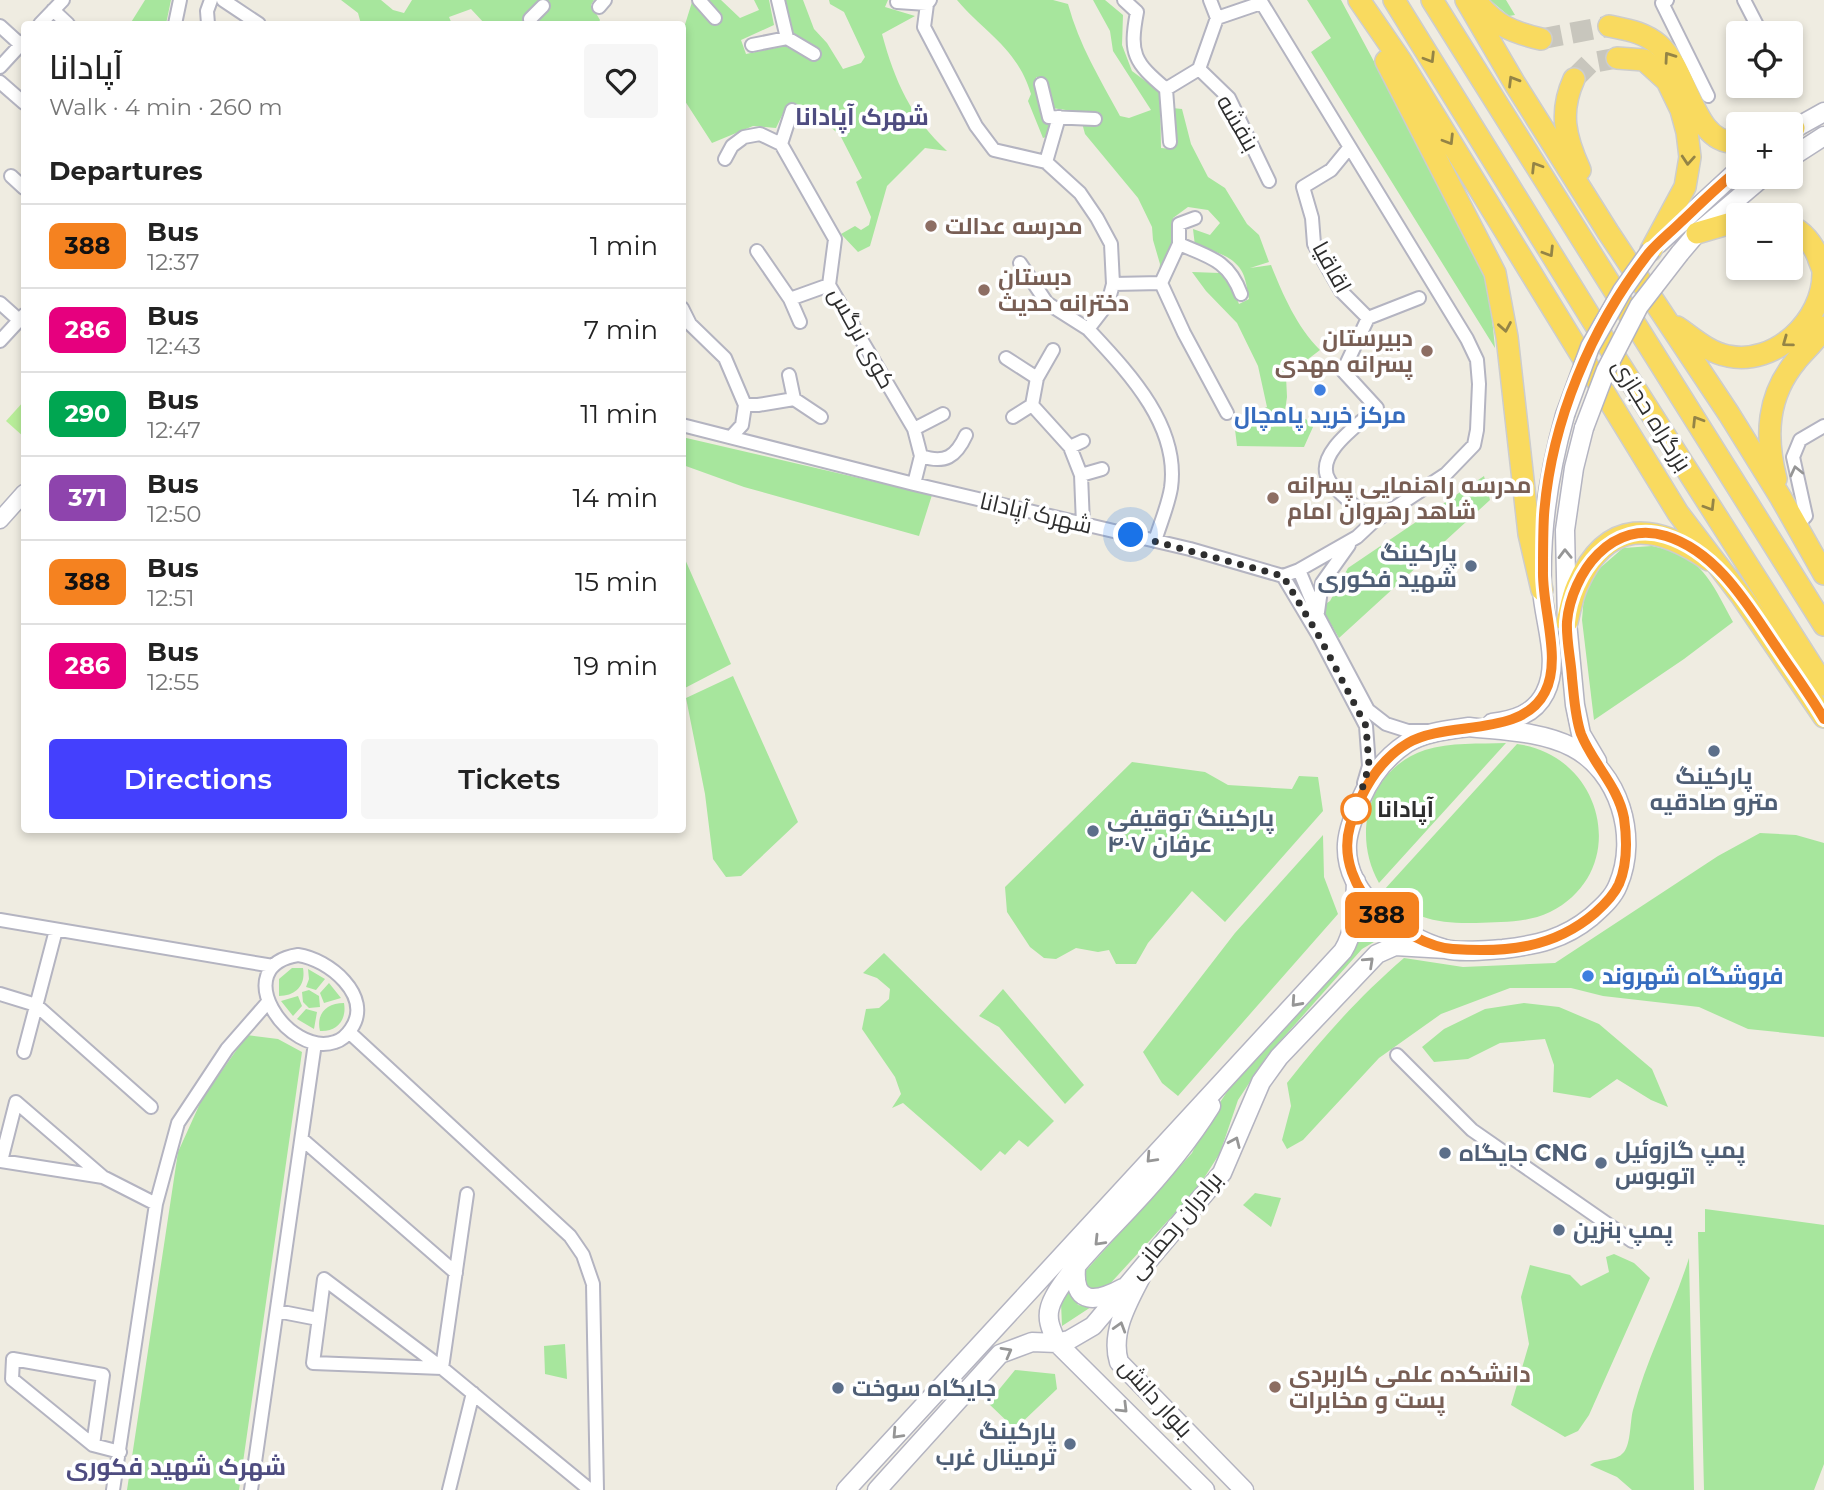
<!DOCTYPE html>
<meta charset="utf-8">
<style>
body{margin:0;font-family:Montserrat,Cairo,sans-serif;background:#f6f6f6;color:#222;height:100vh;display:flex;flex-direction:column;font-size:26px;white-space:nowrap}
*{box-sizing:border-box;margin:0}
p{font-size:23px;color:#767676}
.icon{flex:none;width:38px;height:38px;fill:none;stroke:currentColor;stroke-width:2;stroke-linecap:round;stroke-linejoin:round}
.map{position:relative;flex:1;overflow:hidden}
.drawer{position:absolute;left:21px;top:21px;width:665px;height:812px;display:flex;flex-direction:column;background:#fff;border-radius:7px;box-shadow:0 4px 10px #0003}
.drawer>*{flex:none}
.badge{padding:0 14px;border-radius:10px;font-size:24px;line-height:46px}
.tools{position:absolute;left:1726px;top:21px;display:grid;gap:14px}
.tools a{display:grid;place-items:center;width:77px;height:77px;border-radius:7px;background:#fff;box-shadow:0 4px 10px #0003;font-size:35px}
.you{position:absolute;width:35px;height:35px;margin:-18px;border:5px solid #fff;border-radius:50%;background:#1a73e8;box-shadow:0 0 0 10px #1a73e833}
.map>.badge{position:absolute;translate:-50% -50%;box-shadow:0 0 0 4px #fff}
h2{padding:0 28px;font-size:26px;line-height:63px}
.round{display:grid;place-items:center;flex:none;width:74px;height:74px;border-radius:7px;background:#f6f6f6}
.overview{display:flex;align-items:center;justify-content:space-between;height:119px;padding:0 28px}
h1{font-size:33px;font-weight:600;line-height:52px}
.cta{display:flex;gap:14px;margin-top:auto;padding:14px 28px}
.cta a{flex:1;height:80px;border-radius:7px;background:#4440fd;color:#fff;font-size:28px;font-weight:600;line-height:80px;text-align:center}
.cta a+a{background:#f6f6f6;color:#222}
ul{padding:0;list-style:none}
li{display:flex;align-items:center;gap:21px;height:84px;padding:0 28px;border-top:2px solid #e0e0e0}
li div{flex:1}
li b{display:block;font-size:26px}
li em{font-style:normal}
li .badge{min-width:77px;font-weight:700;text-align:center}
.map>svg:first-child{display:block}
.green{fill:#a7e69d}
.pitch{fill:#b8ed99}
.lines{fill:none;stroke-linecap:round;stroke-linejoin:round}
.trunk-tunnel{stroke:#c8c6bd;stroke-width:21;stroke-dasharray:21 10;stroke-linecap:butt}
.minor-casing{stroke:#b4b4c1;stroke-width:16}
.tertiary-casing{stroke:#b4b4c1;stroke-width:19}
.secondary-casing{stroke:#b4b4c1;stroke-width:21}
.trunk-casing{stroke:#cdcdcd;stroke-width:24}
.minor{stroke:#fff;stroke-width:12}
.tertiary{stroke:#fff;stroke-width:16}
.secondary{stroke:#fff;stroke-width:18}
.trunk{stroke:#f9da5f;stroke-width:21}
.secondary-bridge-casing{stroke:#b4b4c1;stroke-width:21;stroke-linecap:butt}
.secondary-bridge{stroke:#fff;stroke-width:18}
.oneway{stroke:#948446}
.oneway2{stroke:#969696}
.line-casing{stroke:#fff;stroke-width:16}
.line{stroke:#f58220;stroke-width:10}
.walk{stroke:#2e2e2e;stroke-width:7;stroke-dasharray:0 12.6}
.education-dot{fill:#8d6e63;stroke:#fff;stroke-width:2.5}
.shop-dot{fill:#3f7fe0;stroke:#fff;stroke-width:2.5}
.service-dot{fill:#5c6f8a;stroke:#fff;stroke-width:2.5}
.stop-dot{fill:#fff;stroke:#f58220;stroke-width:3.5}
.labels{text-anchor:middle;dominant-baseline:central;stroke-width:7;stroke-linejoin:round;paint-order:stroke}
.street-label{font-size:23px;fill:#2e2e2e;stroke:#fff}
.education-label{font-size:23px;font-weight:bold;fill:#785e54;stroke:#fff;text-anchor:start}
.shop-label{font-size:23px;font-weight:bold;fill:#366cbe;stroke:#fff}
.service-label{font-size:23px;font-weight:bold;fill:#4e5e75;stroke:#fff;text-anchor:start}
.stop-label{font-size:23px;font-weight:bold;fill:#2e2e2e;stroke:#fff;text-anchor:start}
.neighbourhood-label{font-size:24px;font-weight:bold;fill:#4e4c80;stroke:#fff}
</style>
<div class="map">
<svg width="1824" height="1490" viewBox="0 0 1824 1490">
<rect width="100%" height="100%" fill="#efece1"/>
<!-- green -->
<path class="green" d="M145,0h26l-5,24h-36z
M341,0h40l12,10 11,3 8,-13h182l-3,5 9,15 -2,4h-60l10,-22 -5,-1 -9,5 -9,18h-40l-14,-15 -22,8 3,7h-91l-3,-11z
M707,0h14l19,18 19,-8 -5,-10h15l5,25 -33,15 5,14 39,-8 28,14 8,-10 -27,-15 -9,-35h18l11,29 13,14 16,26 18,-6 4,-6 -21,-45 -14,-8 -1,-4h59l-3,7 30,9 -33,18c13,48 29,83 65,117l-22,-3 -38,38 -17,60 -12,6 -17,-18 14,-8 6,4 8,-5 2,-8 -15,-35 6,-4 -22,-43 -11,-9 -14,-21h-28l-11,23 -23,-2 -41,17 -29,-45v-67l9,-29 23,22 7,-8z
M957,0h96l15,4c11,41 32,75 52,112l9,2 22,-8 -38,-59 -3,-20 -17,-31h12l18,15 -1,30 10,26 28,21 1,56 12,1 -1,-41 10,1 9,35 17,33 17,11 22,36 12,11 10,27 -19,6 21,-3c12,30 26,62 49,85l-34,26 1,21 -3,21 22,1 7,8 -9,20 -67,-1 -3,-25 33,-14 -9,-41 -21,-43 -31,-32 -14,-19 28,1 13,17 6,14 10,-5c-2,-9 -3,-22 -8,-29 -9,-15 -30,-20 -46,-24l-2,-17 17,6 10,-12 -12,-13 -20,-3 -15,11 -2,14 8,23 -11,33 -10,-4 2,-20 -7,-24 -1,-13 -14,-29 -53,-64 -3,-11 18,-8 -48,-7 -7,-30 -9,-1 7,40 10,3 -4,16 -6,2 -15,-37 3,-7c-14,-46 -45,-60 -74,-94z
M1307,0h34l140,261 9,37 5,50 -184,-296 20,-14z
M1490,0h16l9,15 -6,1z
M682,437l250,58 -13,41 -175,-49 -61,-22z
M1484,476l6,24 -151,138 -18,-31 9,-6 18,-33z
M1652,546c51,10 58,34 81,76l-49,37 -90,61 -12,-100 2,-25 8,-20 31,-27z
M684,557l47,107 -48,25 -1,-130z
M733,676l65,146 -57,54 -15,1 -13,-18 -8,-65 -19,-96z
M1506,743l-127,140c-28,-50 -10,-114 46,-133 25,-8 55,-6 81,-7z
M1517,744c87,11 115,127 33,168 -23,11 -49,10 -74,11 -36,1 -68,-4 -92,-33z
M1132,762l73,10 23,13 64,4 7,-13 19,1 5,34 -98,111 -33,-31 -44,52 -12,21h-20l-7,-14 -11,2 -22,-4 -20,11 -12,-1 -14,-11 -23,-35 -2,-25z
M1760,833l36,2 28,8v194l-76,-8 -49,-22 -96,-11 -32,-8h-61l-69,26 -62,44 -76,82 -16,9 -5,-9 9,-34 -4,-23c37,-47 72,-86 117,-125l59,9 92,-4 163,-107z
M1323,835l1,42 14,37 -160,182 -16,-13 -19,-31 92,-119z
M1367,912l12,13 12,7 -29,17 -95,107 -29,44 -18,53 -23,36 -90,98 -20,5 -6,-16 111,-123 15,-31 33,-50 114,-124z
M884,953l170,168 -26,26 -9,-7 -14,15 -5,-4 -19,20 -78,-68 -11,5 9,-14 -6,-17 -33,-48 4,-20 13,-1 10,-9 1,-10 -13,-11 -14,-5z
M292,968h11c3,17 -7,28 -24,28v-17z
M308,969l17,10 -9,11 -10,-3 3,-8z
M329,983l12,15 -17,5 -4,-10z
M1003,989l81,96 -19,19 -66,-77 -20,-11z
M309,990l10,6 1,11 -11,1 -6,-6 -1,-10z
M298,996l4,10 -9,10 -12,-15z
M344,1003c3,17 -7,29 -24,28 -4,-17 6,-28 24,-28z
M1524,1003l35,4 40,17 53,45 16,38 -17,-7 -34,-21 -27,19 -37,-6 1,-27 -9,-26 -45,4 -32,16 -34,3 -12,-15 22,-18 41,-20z
M306,1009l11,3 -3,17 -17,-10z
M247,1035l31,4 24,13 -63,438h-112l51,-338 24,-53z
M1255,1193l26,5 -10,29 -28,-22z
M1705,1209l119,16v239l-10,26h-110l-6,-258h7z
M1614,1254l20,9 16,15 -61,137 -11,16 -13,6 -54,-32 18,-61 -8,-47 9,-32 40,10 11,11 28,-14 -3,-15z
M1689,1258l5,232h-62l-15,-13 -27,-12c10,-8 25,-2 34,-13 7,-9 6,-31 9,-42 14,-53 40,-101 56,-152z
M1070,1288l8,17 13,2 -29,19 -1,-23z
M565,1344l2,35 -22,-5 -1,-28z
M1015,1370l40,4 2,15 -42,40 -27,-26z"/>
<!-- pitch -->
<path class="pitch" d="M24,401v36l-18,-16z"/>
<g class="lines">
<!-- trunk-tunnel -->
<path class="trunk-tunnel" d="M1541,39l68,-13
M1574,79l16,-16 27,-5"/>
<defs>
<path id="minor" d="M223,0l36,24
M699,0l16,18
M778,0l9,38
M930,0l-3,4 -3,23 52,99 18,24 52,12
M1124,0l13,12c-8,42 -3,50 29,77l4,53
M1210,0l7,18 -18,51 30,29 40,83
M1667,0l-5,3 46,93
M1744,0l17,33
M897,2l30,2
M599,7l6,-7
M53,10l15,14
M1217,18l44,-15
M40,24l23,-24
M175,24l5,-24
M208,24l-1,-13 4,-11
M531,24l-1,-5 13,-13
M0,26l21,19
M752,45l35,-7 27,16
M0,67l24,-26
M0,82l24,21
M1041,84l8,33 46,2
M1787,86l1,3
M1166,89l33,-20
M1059,117l-13,45 34,31 17,25 14,26 2,40 -5,19 -20,26c39,42 92,96 83,159 -3,18 -11,36 -16,53
M781,144l11,-34
M1349,148l-18,22 -28,17 9,31 2,26 27,47 27,27
M725,159l7,-13 12,-9 16,-3 21,10 54,95 -6,46 85,144 7,27 -7,28
M11,176l13,12
M1195,218l-16,6v20c31,13 50,17 62,50
M1179,244l-18,39 23,50 43,80
M757,251l33,48 10,23
M1020,263l27,40 41,26
M1113,284l48,-1
M790,299l39,-14
M0,303l19,17
M682,308l8,16 35,34 20,47h13l36,-6
M0,341l24,-26
M1006,358l31,20 16,-28
M789,375l5,24 27,18
M1037,378l-5,27 38,42 11,28 2,49
M1013,417l19,-12
M682,425l232,59 276,65 93,27 16,-6 58,-33 16,-15 73,-48 28,-29 3,-15 2,-46 -2,-24 -10,-21 -207,-339
M914,429l29,-15
M731,437l11,-12 3,-20
M1070,447l13,-6
M921,456c24,8 35,1 45,-21
M1081,475l21,-6
M1373,522c-11,-10 -38,-31 -44,-42 -16,-26 32,-57 48,-72l-34,-37 25,-53 51,-20
M1796,526l10,-10 -13,-59 7,-17 24,-14
M1299,570l19,46 50,94 18,14 22,7h20
M1283,576l37,62 46,88 3,40 -5,17
M1318,612l4,-29 27,-38
M0,920l273,46
M298,955c30,4 76,41 53,74 -4,6 -9,11 -16,13 -47,16 -108,-76 -37,-87z
M0,994l36,11 115,102
M349,1032l221,204 13,19 10,29 4,206
M24,1052l32,-122
M1397,1055l75,75 160,111
M303,1140l153,133
M103,1177l-102,-16 15,-59 87,75 53,27
M467,1194l-25,174 148,122
M324,1279l118,89 -129,-5z
M277,1311l41,8
M93,1445l10,-70 -90,-16 -1,20 81,66 27,7
M113,1490l43,-286 22,-81 49,-74 41,-47
M251,1490l64,-447
M449,1490l24,-97"/>
<path id="tertiary" d="M0,520l24,-27"/>
<path id="secondary" d="M1790,131l34,-19
M1790,158l34,-22
M1658,244l80,-74
M1680,253l17,-20 66,-56
M1584,428l-10,40 -9,62 2,92 8,83 6,29 16,27
M1492,723c21,-3 42,-8 53,-30 16,-32 -1,-70 -3,-104 -2,-59 7,-117 23,-174
M1469,727c34,4 71,4 103,20 47,24 67,90 46,138 -5,13 -17,23 -27,32 -27,22 -54,28 -88,32 -17,1 -41,4 -58,0 -44,-12 -101,-54 -98,-105 1,-15 8,-31 14,-45 10,-23 25,-42 46,-56 18,-11 42,-13 62,-16z
M1076,1268c-3,38 21,34 47,20
M1141,1277c-13,25 -31,56 -22,85l125,128
M846,1490l497,-539c13,-21 12,-46 13,-70
M877,1490l123,-136 32,-12 25,1 12,-3 24,-14 129,-153 39,-91 18,-25 98,-103 18,-8 51,3
M1205,1490l-148,-147c-5,-12 -11,-23 -7,-36 8,-28 60,-77 81,-100 30,-32 57,-64 80,-101"/>
<path id="trunk" d="M1359,0l42,61 277,452 64,84 82,120
M1394,0l223,360 207,325
M1432,0l392,625
M1466,0l49,84 93,148 121,182 52,84 43,76
M1475,0c20,25 36,32 66,39
M1609,26c19,4 35,6 50,19 30,26 34,102 79,97
M1617,58l27,2 23,21 14,29 6,22 3,25 -5,30 -34,63
M1386,61l109,212 12,64 22,197 13,56
M1574,79c-15,33 -9,58 6,91
M1790,129l4,-1
M1697,233l41,-12
M1677,327c15,10 32,26 51,29 46,10 96,-35 95,-84 0,-4 -4,-10 -5,-15 -5,-13 -15,-26 -28,-31
M1776,479c-11,-43 -9,-83 20,-118 9,-11 21,-21 28,-34
M1567,622c3,-12 5,-25 10,-36 30,-69 78,-63 132,-26"/>
</defs>
<!-- minor casing -->
<use href="#minor" class="minor-casing"/>
<!-- tertiary casing -->
<use href="#tertiary" class="tertiary-casing"/>
<!-- secondary casing -->
<use href="#secondary" class="secondary-casing"/>
<!-- trunk casing -->
<use href="#trunk" class="trunk-casing"/>
<!-- minor -->
<use href="#minor" class="minor"/>
<!-- tertiary -->
<use href="#tertiary" class="tertiary"/>
<!-- secondary -->
<use href="#secondary" class="secondary"/>
<!-- trunk -->
<use href="#trunk" class="trunk"/>
<defs>
<path id="secondary-bridge" d="M1565,415l25,-68 32,-56 29,-41
M1584,428l22,-58 33,-64 41,-53"/>
</defs>
<!-- secondary-bridge casing -->
<use href="#secondary-bridge" class="secondary-bridge-casing"/>
<!-- secondary-bridge -->
<use href="#secondary-bridge" class="secondary-bridge"/>
</g>
<!-- one-way arrows -->
<defs><path id="oneway-chevron" d="M-2-3.5L2.5 0L-2 3.5" fill="none" stroke-width="1.6" stroke-linecap="round" stroke-linejoin="round" transform="scale(1.75)"/></defs>
<g class="oneway">
<use href="#oneway-chevron" transform="translate(1669 57) rotate(-125)"/>
<use href="#oneway-chevron" transform="translate(1430 58) rotate(58)"/>
<use href="#oneway-chevron" transform="translate(1513 81) rotate(-121)"/>
<use href="#oneway-chevron" transform="translate(1449 140) rotate(58)"/>
<use href="#oneway-chevron" transform="translate(1688 160) rotate(94)"/>
<use href="#oneway-chevron" transform="translate(1536 167) rotate(-122)"/>
<use href="#oneway-chevron" transform="translate(1549 252) rotate(58)"/>
<use href="#oneway-chevron" transform="translate(1505 327) rotate(80)"/>
<use href="#oneway-chevron" transform="translate(1787 342) rotate(144)"/>
<use href="#oneway-chevron" transform="translate(1697 421) rotate(-122)"/>
<use href="#oneway-chevron" transform="translate(1710 506) rotate(58)"/>
</g>
<g class="oneway2">
<use href="#oneway-chevron" transform="translate(1796 471) rotate(-103)"/>
<use href="#oneway-chevron" transform="translate(1565 554) rotate(-91)"/>
<use href="#oneway-chevron" transform="translate(1369 962) rotate(-43)"/>
<use href="#oneway-chevron" transform="translate(1296 1002) rotate(132)"/>
<use href="#oneway-chevron" transform="translate(1235 1142) rotate(-66)"/>
<use href="#oneway-chevron" transform="translate(1151 1158) rotate(133)"/>
<use href="#oneway-chevron" transform="translate(1099 1241) rotate(134)"/>
<use href="#oneway-chevron" transform="translate(1120 1327) rotate(-73)"/>
<use href="#oneway-chevron" transform="translate(1007 1352) rotate(-29)"/>
<use href="#oneway-chevron" transform="translate(1123 1408) rotate(45)"/>
<use href="#oneway-chevron" transform="translate(897 1434) rotate(133)"/>
</g>
<g class="lines">
<defs>
<path id="line" d="M1738,170c-20,16 -38,34 -56,51 -11,11 -24,21 -34,33 -57,73 -97,168 -104,261 -1,18 -1,37 -1,56 -1,37 19,89 2,121 -23,46 -97,28 -137,51 -31,18 -48,51 -58,83 -9,31 5,64 28,86 17,16 52,36 75,37 53,4 101,-1 142,-36 9,-8 19,-18 24,-29 8,-19 8,-45 5,-66 -6,-32 -31,-54 -43,-84 -6,-17 -7,-38 -9,-56 -1,-18 -6,-38 -5,-56 2,-24 14,-51 31,-68 19,-19 43,-26 68,-18 52,16 83,71 111,112 16,24 33,47 47,71"/>
</defs>
<!-- line casing -->
<use href="#line" class="line-casing"/>
<!-- line -->
<use href="#line" class="line"/>
<!-- walk -->
<path class="walk" d="M1131,535l152,41 37,62 46,88 3,40 -13,43"/>
</g>
<!-- markers -->
<g class="education-dot">
<circle cx="931" cy="226" r="7"/>
<circle cx="984" cy="290" r="7"/>
<circle cx="1427" cy="351" r="7"/>
<circle cx="1273" cy="498" r="7"/>
<circle cx="1275" cy="1387" r="7"/>
</g>
<g class="shop-dot">
<circle cx="1320" cy="390" r="7"/>
<circle cx="1588" cy="976" r="7"/>
</g>
<g class="service-dot">
<circle cx="1471" cy="566" r="7"/>
<circle cx="1714" cy="751" r="7"/>
<circle cx="1093" cy="831" r="7"/>
<circle cx="1445" cy="1153" r="7"/>
<circle cx="1601" cy="1163" r="7"/>
<circle cx="1559" cy="1230" r="7"/>
<circle cx="838" cy="1388" r="7"/>
<circle cx="1070" cy="1444" r="7"/>
</g>
<circle class="stop-dot" cx="1356" cy="809" r="14"/>
<g class="labels">
<!-- street labels -->
<g class="street-label">
<text transform="translate(1238 123) rotate(60)">بنفشه</text>
<text transform="translate(1332 267) rotate(61)">اقاقیا</text>
<text transform="translate(862 338) rotate(61)">کوی نرگس</text>
<text transform="translate(1652 415) rotate(58)">بزرگراه حجازی</text>
<text transform="translate(1036 513) rotate(13)">شهرک آپادانا</text>
<text transform="translate(1175 1225) rotate(-50)">برادران رحمانی</text>
<text transform="translate(1156 1398) rotate(48)">بلوار دانش</text>
</g>
<!-- education labels -->
<g class="education-label">
<text x="945" y="226">مدرسه عدالت</text>
<text x="998" y="277">دبستان<tspan x="998" dy="26">دخترانه حدیث</tspan></text>
<text x="1413" y="338" text-anchor="end">دبیرستان<tspan x="1413" dy="26">پسرانه مهدی</tspan></text>
<text x="1287" y="485">مدرسه راهنمایی پسرانه<tspan x="1287" dy="26">شاهد رهروان امام</tspan></text>
<text x="1289" y="1374">دانشکده علمی کاربردی<tspan x="1289" dy="26">پست و مخابرات</tspan></text>
</g>
<!-- shop labels -->
<g class="shop-label">
<text x="1320" y="415">مرکز خرید پامچال</text>
<text x="1602" y="976" text-anchor="start">فروشگاه شهروند</text>
</g>
<!-- service labels -->
<g class="service-label">
<text x="1457" y="553" text-anchor="end">پارکینگ<tspan x="1457" dy="26">شهید فکوری</tspan></text>
<text x="1714" y="776" text-anchor="middle">پارکینگ<tspan x="1714" dy="26">مترو صادقیه</tspan></text>
<text x="1107" y="818">پارکینگ توقیفی<tspan x="1107" dy="26">عرفان ۴۰۷</tspan></text>
<text x="1615" y="1150">پمپ گازوئیل<tspan x="1615" dy="26">اتوبوس</tspan></text>
<text x="1459" y="1153">جایگاه CNG</text>
<text x="1573" y="1230">پمپ بنزین</text>
<text x="852" y="1388">جایگاه سوخت</text>
<text x="1056" y="1431" text-anchor="end">پارکینگ<tspan x="1056" dy="26">ترمینال غرب</tspan></text>
</g>
<!-- stop labels -->
<g class="stop-label">
<text x="1377" y="809">آپادانا</text>
</g>
<!-- neighbourhood labels -->
<g class="neighbourhood-label">
<text x="862" y="116">شهرک آپادانا</text>
<text x="176" y="1466">شهرک شهید فکوری</text>
</g>
</g>
</svg>
<div class="tools">
<a><svg class="icon" aria-label="locate" viewBox="0 0 24 24"><circle cx="12" cy="12" r="6"/><path d="M12 2v4M12 18v4M2 12h4M18 12h4"/></svg></a>
<a>+</a>
<a>−</a>
</div>
<div class="you" style="left:1131px;top:535px"></div>
<b class="badge" style="left:1382px;top:915px;background:#f58220;color:#111">388</b>
<section class="drawer">
<div class="overview"><div><h1>آپادانا</h1><p>Walk · 4 min · 260 m</p></div><a class="round"><svg class="icon" aria-label="heart" viewBox="0 0 24 24"><path d="M12 20l-8-8c-3-5 5-10 8-4 3-6 11-1 8 4z"/></svg></a></div>
<h2>Departures</h2>
<ul>
<li><span class="badge" style="background:#f58220;color:#111">388</span><div><b>Bus</b><p>12:37</p></div><em>1 min</em></li>
<li><span class="badge" style="background:#e6007e;color:#fff">286</span><div><b>Bus</b><p>12:43</p></div><em>7 min</em></li>
<li><span class="badge" style="background:#00a651;color:#fff">290</span><div><b>Bus</b><p>12:47</p></div><em>11 min</em></li>
<li><span class="badge" style="background:#8e44ad;color:#fff">371</span><div><b>Bus</b><p>12:50</p></div><em>14 min</em></li>
<li><span class="badge" style="background:#f58220;color:#111">388</span><div><b>Bus</b><p>12:51</p></div><em>15 min</em></li>
<li><span class="badge" style="background:#e6007e;color:#fff">286</span><div><b>Bus</b><p>12:55</p></div><em>19 min</em></li>
</ul>
<div class="cta"><a>Directions</a><a>Tickets</a></div>
</section>
</div>
